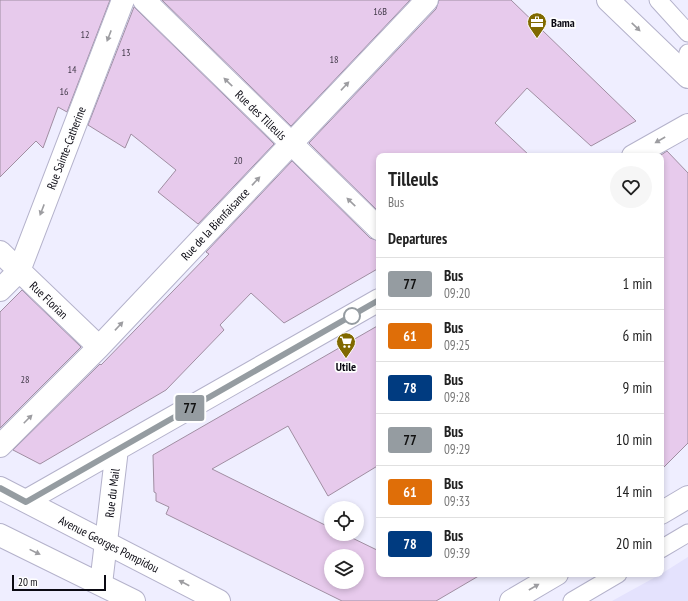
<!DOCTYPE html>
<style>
body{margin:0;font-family:"PT Sans Narrow",sans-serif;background:#f6f6f6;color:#222;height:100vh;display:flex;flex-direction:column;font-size:15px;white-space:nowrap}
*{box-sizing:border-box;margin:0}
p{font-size:13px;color:#767676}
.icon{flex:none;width:22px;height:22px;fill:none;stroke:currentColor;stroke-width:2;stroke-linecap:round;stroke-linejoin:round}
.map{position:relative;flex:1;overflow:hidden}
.panel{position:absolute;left:376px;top:153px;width:288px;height:424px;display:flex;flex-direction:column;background:#fff;border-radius:8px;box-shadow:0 2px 6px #0003}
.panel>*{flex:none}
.badge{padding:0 8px;border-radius:3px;font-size:14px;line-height:26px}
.controls{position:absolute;left:324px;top:501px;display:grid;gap:8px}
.controls a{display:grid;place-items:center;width:40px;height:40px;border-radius:50%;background:#fff;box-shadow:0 2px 6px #0003;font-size:20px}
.scale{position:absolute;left:12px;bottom:10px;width:94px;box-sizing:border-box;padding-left:4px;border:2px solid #0b0a13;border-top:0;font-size:11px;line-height:14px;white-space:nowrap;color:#0b0a13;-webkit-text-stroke:3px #fefefe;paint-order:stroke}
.map>.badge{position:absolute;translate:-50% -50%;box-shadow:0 0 0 2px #fff}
h2{padding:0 12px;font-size:15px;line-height:36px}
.round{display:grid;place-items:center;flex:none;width:42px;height:42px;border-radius:21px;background:#f6f6f6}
.headline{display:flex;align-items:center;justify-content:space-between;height:68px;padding:0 12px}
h1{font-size:19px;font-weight:800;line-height:30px}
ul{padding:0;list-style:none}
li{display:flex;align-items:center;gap:12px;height:52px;padding:0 12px;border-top:1px solid #e0e0e0}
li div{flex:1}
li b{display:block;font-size:15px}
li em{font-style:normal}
li .badge{min-width:44px;font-weight:700;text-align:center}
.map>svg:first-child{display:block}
.built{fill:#e4e2fd}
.building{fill:#e7caec;stroke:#a08ea2;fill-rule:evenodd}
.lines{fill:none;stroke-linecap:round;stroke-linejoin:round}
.lane-casing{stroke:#b4b2cb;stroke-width:19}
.street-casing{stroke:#b4b2cb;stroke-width:24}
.secondary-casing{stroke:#b4b2cb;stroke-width:24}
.lane{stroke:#fff;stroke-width:17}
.street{stroke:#fff;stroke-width:22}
.secondary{stroke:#fff;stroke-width:22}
.oneway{fill:#9d9da1}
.line-casing{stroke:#fff;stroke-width:9}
.line{stroke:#959ca1;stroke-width:6}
.stop-dot{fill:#fff;stroke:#959ca1;stroke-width:2}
.labels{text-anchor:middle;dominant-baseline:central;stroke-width:3.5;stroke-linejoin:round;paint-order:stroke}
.number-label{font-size:10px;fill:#423a49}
.poi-label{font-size:12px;font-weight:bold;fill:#0b0a13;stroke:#fefefe;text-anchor:start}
.street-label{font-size:12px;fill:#0b0a13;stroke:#fefefe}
</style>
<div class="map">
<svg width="688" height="601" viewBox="0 0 688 601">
<rect width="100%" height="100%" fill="#efeeff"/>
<!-- built -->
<path class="built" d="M688,557v44h-76l49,-27z"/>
<!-- building -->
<path class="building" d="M0,0h110l-43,112 -9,-5 -15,41 -7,-7 -36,36z
M162,0h248l-119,126z
M439,0h72l125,121 -45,25 -64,-58 -32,35 35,33h-151v56l-70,-69 127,-134z
M134,7l140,137 -76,80 -40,-32 18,-22 -45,-36 -6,14 -37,-23z
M667,151l21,22v270l-27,27v-315z
M292,161l78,77 9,3v27l-95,55 -33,-30 -31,32 4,5 -58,60 -126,74 -27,-14 87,-86 1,1 108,-111 -3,-2z
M22,290l59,57 -81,81v-116z
M379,325v140l-51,31 -40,-70 -76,43 119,59v6h13l35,17v23h103l-46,27h-94l-176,-87 3,-7 -13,-6v-8l-2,-1 -1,-37zM331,556h26v26h-26z"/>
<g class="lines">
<defs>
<path id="lane" d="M658,0l30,33
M684,73l4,-20
M661,549l27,-16
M572,601l46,-27"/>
<path id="street" d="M144,0l235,229
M633,156l55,-31
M0,252l99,95
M0,290l19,-19 104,-271
M0,446l99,-99 328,-347
M26,501l353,-201
M101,584l16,-135"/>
<path id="secondary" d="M608,0l80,77
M0,488l219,113
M661,513l27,-16
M0,535l134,66
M511,601l46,-27"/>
</defs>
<!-- lane casing -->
<use href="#lane" class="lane-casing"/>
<!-- street casing -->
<use href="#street" class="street-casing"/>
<!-- secondary casing -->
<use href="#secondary" class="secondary-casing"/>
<!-- lane -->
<use href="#lane" class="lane"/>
<!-- street -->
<use href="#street" class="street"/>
<!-- secondary -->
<use href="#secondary" class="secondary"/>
</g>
<!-- one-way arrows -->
<defs><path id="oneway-solid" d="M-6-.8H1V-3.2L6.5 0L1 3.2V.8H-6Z"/></defs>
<g class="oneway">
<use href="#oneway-solid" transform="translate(636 27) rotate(44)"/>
<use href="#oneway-solid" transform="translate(109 36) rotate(111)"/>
<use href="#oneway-solid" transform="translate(228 82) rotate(-136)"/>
<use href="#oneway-solid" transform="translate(345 86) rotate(-47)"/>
<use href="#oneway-solid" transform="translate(660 140) rotate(150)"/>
<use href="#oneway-solid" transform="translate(256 181) rotate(-47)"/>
<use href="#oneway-solid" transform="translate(351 202) rotate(-136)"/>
<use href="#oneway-solid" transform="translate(42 210) rotate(111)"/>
<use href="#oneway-solid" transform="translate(119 326) rotate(-47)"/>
<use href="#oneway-solid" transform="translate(28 419) rotate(-45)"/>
<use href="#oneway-solid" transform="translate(35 552) rotate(26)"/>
<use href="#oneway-solid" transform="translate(184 583) rotate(-152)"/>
<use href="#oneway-solid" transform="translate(534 587) rotate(-30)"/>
</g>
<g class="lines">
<defs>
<path id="line" d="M0,488l26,14 353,-202"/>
</defs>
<!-- line casing -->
<use href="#line" class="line-casing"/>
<!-- line -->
<use href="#line" class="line"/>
</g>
<!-- icons -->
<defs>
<symbol id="office-pin" viewBox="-11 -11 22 30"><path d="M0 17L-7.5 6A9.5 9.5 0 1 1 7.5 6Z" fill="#806900" stroke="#fefefe"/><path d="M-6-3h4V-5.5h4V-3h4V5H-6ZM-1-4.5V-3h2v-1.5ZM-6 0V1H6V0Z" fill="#fff"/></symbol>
<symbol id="supermarket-pin" viewBox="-11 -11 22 30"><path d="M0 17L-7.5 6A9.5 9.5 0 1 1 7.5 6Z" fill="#806900" stroke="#fefefe"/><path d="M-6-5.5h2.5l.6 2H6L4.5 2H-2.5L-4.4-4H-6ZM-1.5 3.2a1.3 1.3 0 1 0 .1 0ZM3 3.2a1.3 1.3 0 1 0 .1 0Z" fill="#fff"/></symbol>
</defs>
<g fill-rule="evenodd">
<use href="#office-pin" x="526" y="11" width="22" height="30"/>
<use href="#supermarket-pin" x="335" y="331" width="22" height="30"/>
</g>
<!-- markers -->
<circle class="stop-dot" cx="352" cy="316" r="8"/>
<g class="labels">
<!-- number labels -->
<g class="number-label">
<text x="380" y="11">16B</text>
<text x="85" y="34">12</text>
<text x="126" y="52">13</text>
<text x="334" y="59">18</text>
<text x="72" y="69">14</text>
<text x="64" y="91">16</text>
<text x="238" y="160">20</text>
<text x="25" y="379">28</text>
</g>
<!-- poi labels -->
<g class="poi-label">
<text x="551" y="22">Bama</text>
<text x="346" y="366" text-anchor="middle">Utile</text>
</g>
<!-- street labels -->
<g class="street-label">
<text transform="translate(261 115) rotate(44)">Rue des Tilleuls</text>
<text transform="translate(66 148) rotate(-69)">Rue Sainte-Catherine</text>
<text transform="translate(215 224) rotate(-47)">Rue de la Bienfaisance</text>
<text transform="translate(49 300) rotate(44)">Rue Florian</text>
<text transform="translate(112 493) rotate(-83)">Rue du Mail</text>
<text transform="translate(109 544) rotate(27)">Avenue Georges Pompidou</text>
</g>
</g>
</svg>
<div class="controls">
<a><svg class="icon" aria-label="locate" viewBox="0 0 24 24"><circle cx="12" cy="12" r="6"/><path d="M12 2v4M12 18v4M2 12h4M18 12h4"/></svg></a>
<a><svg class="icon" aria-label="layers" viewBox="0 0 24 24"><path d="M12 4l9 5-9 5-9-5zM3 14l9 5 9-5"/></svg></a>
</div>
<div class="scale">20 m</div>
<b class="badge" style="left:190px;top:408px;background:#959ca1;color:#111">77</b>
<section class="panel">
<div class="headline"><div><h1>Tilleuls</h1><p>Bus</p></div><a class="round"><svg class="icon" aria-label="heart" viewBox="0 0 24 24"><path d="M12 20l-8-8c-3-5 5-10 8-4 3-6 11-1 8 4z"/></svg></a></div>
<h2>Departures</h2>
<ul>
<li><span class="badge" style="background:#959ca1;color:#111">77</span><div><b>Bus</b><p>09:20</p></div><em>1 min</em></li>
<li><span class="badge" style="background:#df6e08;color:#fff">61</span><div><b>Bus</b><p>09:25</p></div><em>6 min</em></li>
<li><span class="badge" style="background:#003b80;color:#fff">78</span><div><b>Bus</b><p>09:28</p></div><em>9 min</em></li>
<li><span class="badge" style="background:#959ca1;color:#111">77</span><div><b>Bus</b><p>09:29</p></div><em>10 min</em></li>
<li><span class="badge" style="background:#df6e08;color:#fff">61</span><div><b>Bus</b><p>09:33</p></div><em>14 min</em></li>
<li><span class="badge" style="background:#003b80;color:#fff">78</span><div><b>Bus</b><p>09:39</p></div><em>20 min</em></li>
</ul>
</section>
</div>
